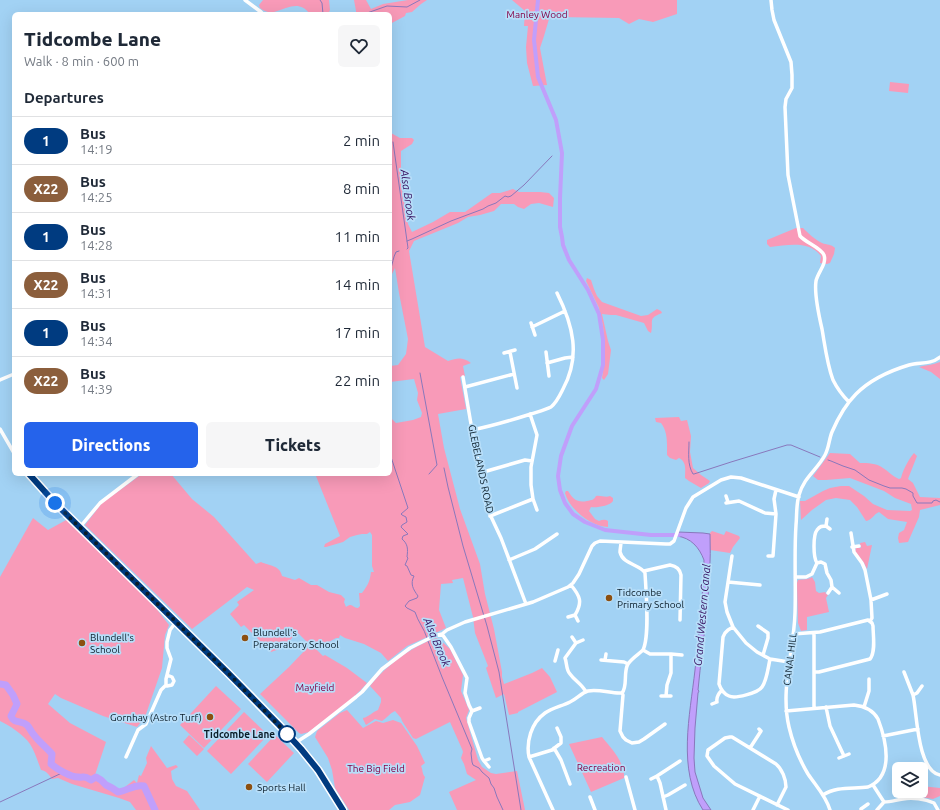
<!DOCTYPE html>
<meta charset="utf-8">
<style>
body{margin:0;font-family:Ubuntu,sans-serif;background:#f6f6f7;color:#1f2937;height:100vh;display:flex;flex-direction:column;font-size:15px;white-space:nowrap}
*{box-sizing:border-box;margin:0}
p{font-size:13px;color:#747a83}
.icon{flex:none;width:22px;height:22px;fill:none;stroke:currentColor;stroke-width:2;stroke-linecap:round;stroke-linejoin:round}
.map{position:relative;flex:1;overflow:hidden}
.drawer{position:absolute;left:12px;top:12px;width:380px;height:464px;display:flex;flex-direction:column;background:#fff;border-radius:6px;box-shadow:0 4px 16px #0002}
.drawer>*{flex:none}
.badge{padding:0 8px;border-radius:13px;font-size:14px;line-height:26px}
.tools{position:absolute;left:892px;top:762px;display:grid;gap:8px}
.tools a{display:grid;place-items:center;width:36px;height:36px;border-radius:6px;background:#fff;box-shadow:0 4px 16px #0002;font-size:20px}
.you{position:absolute;width:20px;height:20px;margin:-10px;border:3px solid #fff;border-radius:50%;background:#1a73e8;box-shadow:0 0 0 6px #1a73e833}
.map>.badge{position:absolute;translate:-50% -50%;box-shadow:0 0 0 2px #fff}
h2{padding:0 12px;font-size:15px;line-height:36px}
.round{display:grid;place-items:center;flex:none;width:42px;height:42px;border-radius:6px;background:#f6f6f7}
.summary{display:flex;align-items:center;justify-content:space-between;height:68px;padding:0 12px}
h1{font-size:19px;font-weight:800;line-height:30px}
.cta{display:flex;gap:8px;margin-top:auto;padding:8px 12px}
.cta a{flex:1;height:46px;border-radius:6px;background:#2563eb;color:#fff;font-size:16px;font-weight:800;line-height:46px;text-align:center}
.cta a+a{background:#f6f6f7;color:#1f2937}
ul{padding:0;list-style:none}
li{display:flex;align-items:center;gap:12px;height:48px;padding:0 12px;border-top:1px solid #e0e1e3}
li div{flex:1}
li b{display:block;font-size:15px}
li em{font-style:normal}
li .badge{min-width:44px;font-weight:700;text-align:center}
.map>svg:first-child{display:block}
.green{fill:#f89ab8}
.water{fill:#c09ffb;stroke:#8978bc}
.lines{fill:none;stroke-linecap:round;stroke-linejoin:round}
.stream{stroke:#8978bc;stroke-width:1}
.canal{stroke:#c09ffb;stroke-width:4}
.river{stroke:#c09ffb;stroke-width:7}
.minor{stroke:#fff;stroke-width:3.5}
.line-casing{stroke:#fff;stroke-width:9}
.line{stroke:#003b80;stroke-width:6}
.walk{stroke:#0a1d29;stroke-width:4;stroke-dasharray:0 7.2}
.poi-dot{fill:#8c4f10;stroke:#b7def9;stroke-width:1.5}
.stop-dot{fill:#fff;stroke:#003b80;stroke-width:2}
.labels{text-anchor:middle;dominant-baseline:central;stroke-width:3.5;stroke-linejoin:round;paint-order:stroke}
.park-label{font-size:10px;fill:#850045;stroke:#b7def9}
.street-label{font-size:10px;fill:#0a1d29;stroke:#b7def9}
.poi-label{font-size:10px;fill:#0a1d29;stroke:#b7def9;text-anchor:start}
.stop-label{font-size:10px;font-weight:bold;fill:#0a1d29;stroke:#b7def9;text-anchor:end}
.water-label{font-size:11px;font-style:italic;fill:#360f5f;stroke:#b7def9}
</style>
<div class="map">
<svg width="940" height="810" viewBox="0 0 940 810">
<rect width="100%" height="100%" fill="#a2d2f4"/>
<!-- green -->
<path class="green" d="M263,0h66l1,10 -2,4h-18c-11,-14 -21,-6 -36,-2 -6,1 -10,-1 -14,-4l-1,-3z
M354,0h12l5,9 12,-5 25,-4h19l-6,4 -9,8 -6,1 -1,3 -15,8v-10h-34v-3z
M512,0h165v14l-24,8 -14,-3 -10,5 -10,-6 -63,-1 -7,2 -5,17 -4,12 7,37 -14,1 -6,-23 -1,-16 2,-21h-4l1,-15z
M890,82l19,2 -1,9 -19,-2z
M390,122l1,11 9,5h12l2,2 -2,4 -11,7v24l2,24 4,11 1,14 4,8 21,-10 17,-10h15l27,-19h8l13,-4 6,3h21l9,1 5,5 -1,9 -14,-4 -8,1 -7,5 -6,-2 -4,-3h-13l-7,7 -14,4 -12,2 -10,6 -44,18 -5,10 16,96 23,14c10,-3 14,-4 23,2l-8,3 2,10 -5,1 6,32 -28,5 6,34 16,61 20,55 5,30 9,35 8,43v5l2,7 28,-11 10,-5 8,9 7,15 -39,20v1l-9,2 -5,-21 -8,4 -10,-30 2,-2 -13,-33 -2,-16 -10,-39 -11,2 1,3 -12,1 -2,26 7,18 -21,10 -18,8 -19,15 -7,-8 -17,-9 -19,-6 -5,-3 -1,3h-3l-20,11 7,7 2,-1 22,13 20,15c-16,19 -39,34 -58,49l-8,2 -2,-1 -39,-39 29,-27 21,-22 -13,-13 -12,14v1l-14,5 -27,-27 -3,2 -11,-13 9,-9 -2,-3 17,-12 -7,-3 -55,42 -107,-104 17,-22 40,-29h29l21,25 22,18 42,47 5,-2c8,4 19,3 21,14l13,4 4,-2 12,7h6l12,7 12,3 4,4 -1,3 2,5c7,-5 6,1 12,1l2,-2 -1,-13h3c6,-8 8,-12 9,-21h3l-2,-6v-31l-2,-3 -3,2h-5l-5,1 -7,2 -7,5 -17,5h-2l1,-3 15,-8 -24,-60 7,-2h67v-57l6,6 17,-3 8,-3 1,-4 -5,-13 1,-7 -4,-14 -24,3v-16l8,-1 8,-11 2,-15 -9,-46 -4,-25 -5,10v-46l1,-3 -1,-10z
M796,228h7c6,6 11,11 19,15 5,2 9,1 13,5l-1,6 -4,9 -3,1 -7,-1 1,-7c-12,-16 -33,-11 -51,-9l-3,-3v-4z
M587,278l4,2 3,9 3,7 5,6 39,14 7,-1 9,-6 4,2 1,2c-15,6 -8,7 -11,20l-3,-2 -4,-8 -28,-8h-5l-9,-1 6,27 3,9 -3,24 -4,6 -2,-2 2,-13 1,-17 -2,-22 -4,-18 -13,-27z
M940,362v17l-9,-7 -12,-5c7,-2 14,-2 21,-5z
M679,417l2,4 6,-1 4,16 -1,16 3,16 8,7 9,6 -1,2 -8,5 -12,-7 -4,-3c0,-8 2,-16 -6,-20l-3,2 -6,-2 -3,-3c0,-11 1,-23 -6,-32l-5,-1 -1,-4z
M830,453l20,1 10,9c8,0 16,0 23,5 5,3 9,8 16,11l2,-1c2,-8 7,-18 13,-25l3,3 -9,23 5,4 7,14 20,1v7l-20,5 -1,7 -11,25 -9,1 -1,-5 1,-5 5,-3 3,-8 -19,-3 -9,-7c-5,2 -7,8 -13,9l-9,-14 -7,-7 -14,-2 -10,2 -14,10 -11,10 -1,-19h5l18,-10 7,-3 11,-2h8l15,10 9,8 14,6 23,1 2,-1 -1,-6 -16,-6 -11,-7 -34,-13 -24,2h-8l-5,-4z
M566,491h2c5,8 9,12 19,10 5,-1 7,-1 9,-5 5,-1 9,2 14,0l3,2v3c-3,5 -17,7 -22,6l-2,4 6,8 4,2c3,-1 6,-2 9,0v6c-16,0 -39,-18 -43,-34z
M33,518l15,12 20,-11 81,80 20,26 -4,10 -3,33 -17,49 -8,10 -34,-11 -42,-18 -6,-4 -7,10 22,19 36,19 -11,33 18,12 8,3 13,-10 3,3 2,-8 2,1 6,-13 -1,-5 5,-12 16,22 9,-3 2,2 -7,4 1,8 4,7 11,5 13,19h-64l-6,-8 -11,-4 -47,-14 -14,-6 -6,1c-3,-4 -5,-8 -11,-9 -3,-8 -6,-18 -11,-26 -7,-10 -20,-18 -30,-23v-144z
M712,531l12,4 2,-4 13,5 1,2 -7,9 -3,6 -20,-3v-17z
M865,542l2,4 5,-1 -5,24 -3,-6 -9,-12 1,-3h5l-1,-5z
M812,577l3,5 1,9 3,2 7,-1 -1,1 3,2 -2,3 3,14 -22,5v13l-6,1 -3,-8 -1,-40 1,-3c5,-1 10,0 14,-3z
M436,638l3,1 11,10 13,26 -2,16 8,19 -3,8 12,42 4,7 9,6 5,1 21,-3 8,39h-68l-8,-18 27,-12 -9,-6 -3,-10 -3,-6 2,-6 -1,-3 -12,-27 -34,17 -3,-1 -11,-17 -1,-3 -6,-7c-5,2 -8,7 -13,10l-7,-2 -9,6 -3,-6v-1c6,-1 9,-6 15,-8l3,-8v-4l-11,-12c11,-14 27,-28 43,-37 6,-4 13,-7 20,-10z
M216,686l25,23 -37,39 -24,-23z
M347,710l16,18 13,-7 7,2 10,-3 8,3 16,23 8,17 -4,3c2,4 1,8 4,11l-5,18 -10,7 -15,3 -6,5h-40l-14,-22 -3,-18 -4,-12 -13,-21 2,-6 23,-18z
M244,712l24,23 -37,39 -24,-23z
M189,735l15,14 -7,7 -14,-14z
M275,735l19,18 -27,29 -19,-18z
M602,737c9,11 23,25 22,41l-33,14 -22,-48z
M921,786l19,2v8l-7,3 -17,-3h-13v-5h18z"/>
<!-- water -->
<path class="water" d="M678,532l25,1 7,1c2,52 -7,104 -12,156l1,1 -1,2 -3,35 -1,30 1,14 8,26 8,12h-8c-26,-40 -13,-95 -8,-140 4,-37 8,-73 9,-110 -5,-13 -13,-22 -27,-24z"/>
<g class="lines">
<!-- stream -->
<path class="stream" d="M320,0l2,3 1,11
M367,13l20,-7 20,1 13,-7
M393,142l15,106 -1,1
M407,241l5,-2 39,-18 32,-12 5,-3 8,-3 9,-7 3,1 3,-1 13,-11 28,-29
M390,270c3,-6 3,-13 6,-18l3,-1
M420,373l17,92 -8,9
M689,442c0,11 -2,22 4,32h1l37,-12 56,-17h4l29,12
M390,454l18,54 -7,6 1,1 4,2 1,5 -5,3 -1,2 7,7 -5,2 -1,3c6,5 6,10 5,18l1,1 -3,7 2,1 4,9 3,1c-4,8 -1,13 4,20l-1,2 -8,3 -4,5 2,2 8,4c3,10 9,16 12,26
M828,460l3,1 12,5 12,4 14,10 15,6 6,2h12l4,1 7,4v3l4,7h15l1,-2 3,-1 4,2
M444,468l4,19 15,59 24,80 12,46 22,138
M428,641l14,36 30,72 -1,4 1,9 1,3 6,3 3,4 7,6 2,6 3,4 3,9 6,13
M0,802l64,-30"/>
<!-- canal -->
<path class="canal" d="M538,0l-4,40 4,37 18,43 6,33 -2,45v29l2,10 1,8 6,15 19,30 11,24 4,26v25l-7,24 -24,37 -11,30 -3,20 2,14 5,13 8,11 12,8 20,8 46,5h28"/>
<!-- river -->
<path class="river" d="M0,684l6,1 7,10 4,9 -6,12c3,8 10,4 16,9 3,3 4,7 7,10 5,7 12,12 18,19l-1,10c6,5 19,13 27,13 7,1 5,-2 13,3l5,-3 5,3 5,5 6,3 6,4c9,-1 16,-8 26,-6l11,24"/>
<!-- minor -->
<path class="minor" d="M245,0l16,12 2,2
M771,0l1,10 2,10 17,42 1,13v13l-6,11 -1,8 3,68 12,61c6,7 20,11 24,19 3,9 -6,17 -8,26 -2,13 3,35 6,48 3,17 5,35 11,51 4,8 9,15 16,22
M531,323l4,12
M532,327l33,-16
M510,352l7,36
M546,352l3,24
M504,353l11,-3
M547,363l18,-5 8,-1
M463,377l9,53 15,78 14,30 25,66
M0,380l14,-6
M465,387l49,-13
M0,429l14,24
M472,430c20,-4 40,-10 59,-16 6,-2 14,-4 20,-7 6,-5 9,-12 12,-18 18,-33 10,-64 -6,-96
M480,473l45,-13 7,1
M29,474l29,31 170,168 51,52 24,26 15,19 25,40
M726,496l2,6
M533,499l4,11
M726,503l13,-2 26,12 11,1
M490,516l43,-17 -2,-14v-18l6,-32 -7,-21
M826,526l1,-7
M80,527l20,-24 38,-29
M851,533l3,19 8,11 3,7 6,30
M621,542c0,3 -1,7 -1,10 3,13 20,12 25,21 1,18 5,63 -2,77
M852,547l7,-1
M732,556l-7,46 2,10 6,15 13,16 11,9 13,7 19,3
M768,556h5l3,-42 -2,-15 2,-9
M509,560l26,-11 22,-15
M817,563l4,-1 4,2 2,9 4,7 1,7 7,6
M644,571l26,-6c6,1 10,4 11,10l-1,45
M795,577h11l6,-3 5,-11c-4,-6 -4,-28 0,-33 3,-4 5,-4 9,-4l4,3
M728,582l32,3
M571,585c9,11 12,17 4,30l3,6
M828,593l4,-6
M568,617l7,-2
M870,621l2,-3 -1,-18 16,-6
M758,626l10,7v5l-5,17
M733,627l-5,3 -3,3 -2,4 -4,47c2,6 5,10 10,12 6,3 29,-3 33,-9 5,-7 6,-19 8,-28
M814,633v75
M442,634l9,13 16,31 -2,15 4,12 3,6 -3,7v4l13,36 2,3 5,-2
M793,634l27,-2 48,-12 4,3 1,3c0,9 3,26 -3,33l-51,13h-5
M572,637l4,6
M583,640l-7,3 -11,15c2,5 1,12 5,16 5,7 12,10 16,18
M671,654l11,1
M601,660l23,2 4,2
M605,660l1,-6
M555,661l3,-11
M904,672l9,23
M166,685l1,1 5,-1 2,-4 -2,-4 -5,-2
M922,686l-5,7 -4,2c4,17 4,76 27,80
M661,696h10
M712,704l5,-2c-1,-5 1,-8 5,-12
M826,707l4,19 14,30
M864,707l5,-16v-12
M472,711l8,-3
M786,711l68,-6c10,1 19,5 24,14 8,21 17,57 -10,68 -15,2 -32,-1 -45,8
M151,714l7,4
M665,724l-21,15 -5,3 -7,1 -6,-3 -3,-3 -3,-6 3,-36 -1,-2c6,-7 1,-21 6,-29 4,-6 11,-10 15,-14l7,4h21v19l-4,12 -1,11
M883,736l35,-7
M295,743l14,-9 47,-37 6,-5 20,-23 28,-21 24,-12 8,-2 5,-4 18,-8 68,-20 35,-15 5,-4 6,-9 13,-28 3,-3 5,-2 66,3h4l4,-3 12,-33 7,-11 28,-17 10,-3 10,1 58,19
M554,748l7,12 9,24
M750,748l11,-17 -2,-2
M126,757l12,-27 8,-6 15,-34 5,-5v-6l5,-20 -4,-11v-6l3,-12 6,-8
M529,757l23,-7 9,-7v-6l-4,-9
M839,758l10,-4
M484,761l5,6
M626,777l9,33
M651,779l6,-3
M873,785l11,17c7,0 12,-2 19,-3 9,-2 22,0 31,4l4,7
M590,797l5,13
M663,797l5,-2 17,-10
M777,805l9,-18c0,-8 -4,-18 -10,-23l-44,-27h-2l-5,1 -17,12 -1,6 7,10 21,18 53,26
M861,809l7,-5
M553,810l-24,-53c-3,-15 2,-34 16,-44 7,-5 17,-7 25,-11 7,-3 11,-9 18,-11 10,-2 22,2 31,2h3
M666,810l-6,-27 -3,-7 23,-15
M753,810l7,-14
M830,810c-4,-14 -14,-24 -22,-36 -9,-15 -15,-30 -19,-47 -9,-38 5,-76 6,-114 1,-29 -1,-59 1,-88 1,-10 0,-20 3,-30 5,-18 18,-25 26,-40 4,-7 4,-16 7,-23 6,-14 14,-28 24,-38 15,-15 33,-23 53,-29 11,-3 21,0 31,-8
M877,810l7,-8"/>
</g>
<g class="lines">
<defs>
<path id="line" d="M29,474l26,29 173,170 51,52 22,24 17,21 25,40"/>
</defs>
<!-- line casing -->
<use href="#line" class="line-casing"/>
<!-- line -->
<use href="#line" class="line"/>
<!-- walk -->
<path class="walk" d="M55,503l173,170 59,61"/>
</g>
<!-- markers -->
<g class="poi-dot">
<circle cx="609" cy="598" r="4"/>
<circle cx="245" cy="638" r="4"/>
<circle cx="82" cy="643" r="4"/>
<circle cx="210" cy="717" r="4"/>
<circle cx="249" cy="787" r="4"/>
</g>
<circle class="stop-dot" cx="287" cy="734" r="8"/>
<g class="labels">
<!-- park labels -->
<g class="park-label">
<text x="537" y="14">Manley Wood</text>
<text x="315" y="687">Mayfield</text>
<text x="601" y="767">Recreation</text>
<text x="376" y="768">The Big Field</text>
</g>
<!-- street labels -->
<g class="street-label">
<text transform="translate(481 469) rotate(78)">GLEBELANDS ROAD</text>
<text transform="translate(790 659) rotate(-83)">CANAL HILL</text>
</g>
<!-- poi labels -->
<g class="poi-label">
<text x="617" y="592">Tidcombe<tspan x="617" dy="12">Primary School</tspan></text>
<text x="253" y="632">Blundell's<tspan x="253" dy="12">Preparatory School</tspan></text>
<text x="90" y="637">Blundell's<tspan x="90" dy="12">School</tspan></text>
<text x="202" y="717" text-anchor="end">Gornhay (Astro Turf)</text>
<text x="257" y="787">Sports Hall</text>
</g>
<!-- stop labels -->
<g class="stop-label">
<text x="275" y="734">Tidcombe Lane</text>
</g>
<!-- water labels -->
<g class="water-label">
<text transform="translate(408 195) rotate(82)">Alsa Brook</text>
<text transform="translate(702 615) rotate(-85)">Grand Western Canal</text>
<text transform="translate(437 642) rotate(67)">Alsa Brook</text>
</g>
</g>
</svg>
<div class="tools">
<a><svg class="icon" aria-label="layers" viewBox="0 0 24 24"><path d="M12 4l9 5-9 5-9-5zM3 14l9 5 9-5"/></svg></a>
</div>
<div class="you" style="left:55px;top:503px"></div>
<section class="drawer">
<div class="summary"><div><h1>Tidcombe Lane</h1><p>Walk · 8 min · 600 m</p></div><a class="round"><svg class="icon" aria-label="heart" viewBox="0 0 24 24"><path d="M12 20l-8-8c-3-5 5-10 8-4 3-6 11-1 8 4z"/></svg></a></div>
<h2>Departures</h2>
<ul>
<li><span class="badge" style="background:#003b80;color:#fff">1</span><div><b>Bus</b><p>14:19</p></div><em>2 min</em></li>
<li><span class="badge" style="background:#8b5e3c;color:#fff">X22</span><div><b>Bus</b><p>14:25</p></div><em>8 min</em></li>
<li><span class="badge" style="background:#003b80;color:#fff">1</span><div><b>Bus</b><p>14:28</p></div><em>11 min</em></li>
<li><span class="badge" style="background:#8b5e3c;color:#fff">X22</span><div><b>Bus</b><p>14:31</p></div><em>14 min</em></li>
<li><span class="badge" style="background:#003b80;color:#fff">1</span><div><b>Bus</b><p>14:34</p></div><em>17 min</em></li>
<li><span class="badge" style="background:#8b5e3c;color:#fff">X22</span><div><b>Bus</b><p>14:39</p></div><em>22 min</em></li>
</ul>
<div class="cta"><a>Directions</a><a>Tickets</a></div>
</section>
</div>
